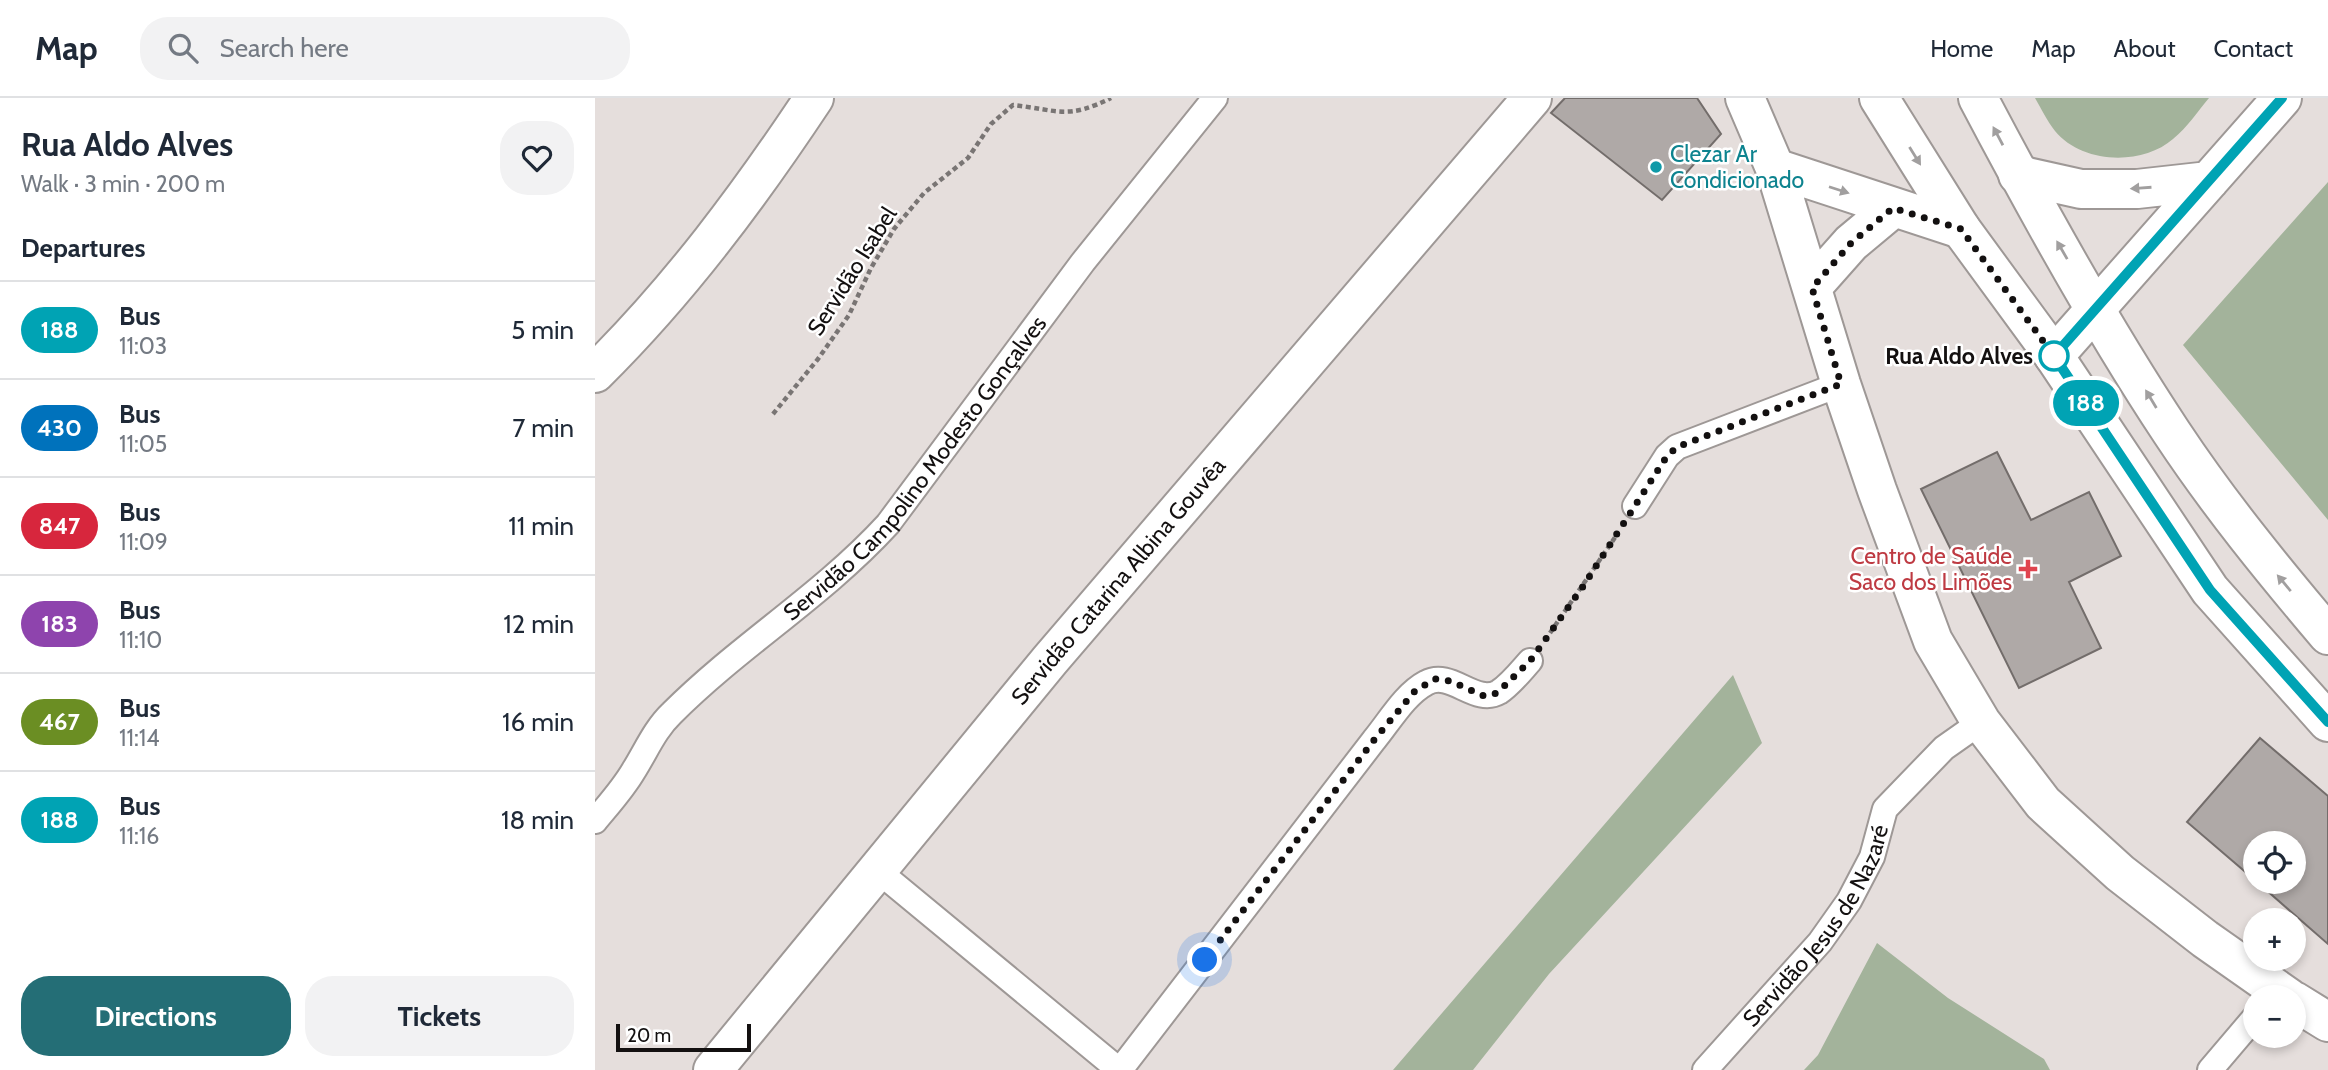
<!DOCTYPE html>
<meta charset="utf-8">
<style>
body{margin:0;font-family:Cabin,sans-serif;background:#f2f2f3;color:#1f2937;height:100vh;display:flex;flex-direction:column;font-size:26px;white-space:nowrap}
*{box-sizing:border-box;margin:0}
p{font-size:23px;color:#747a83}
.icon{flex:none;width:38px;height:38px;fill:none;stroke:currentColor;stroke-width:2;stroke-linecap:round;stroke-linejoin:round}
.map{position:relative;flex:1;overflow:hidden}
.details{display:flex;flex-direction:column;background:#fff;width:595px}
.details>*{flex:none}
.badge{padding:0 14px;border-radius:23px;font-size:24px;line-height:46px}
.controls{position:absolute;left:1648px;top:733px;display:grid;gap:14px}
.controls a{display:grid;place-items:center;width:63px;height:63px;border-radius:50%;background:#fff;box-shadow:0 4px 10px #0003;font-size:35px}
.scale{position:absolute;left:21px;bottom:18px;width:135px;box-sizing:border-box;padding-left:7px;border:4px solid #131010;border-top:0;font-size:19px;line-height:24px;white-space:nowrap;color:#131010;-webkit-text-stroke:5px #fff;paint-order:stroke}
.you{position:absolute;width:35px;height:35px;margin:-18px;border:5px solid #fff;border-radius:50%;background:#1a73e8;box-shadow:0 0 0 10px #1a73e833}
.map>.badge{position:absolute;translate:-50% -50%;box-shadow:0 0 0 4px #fff}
h2{padding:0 21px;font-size:26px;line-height:63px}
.round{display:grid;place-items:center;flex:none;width:74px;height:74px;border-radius:28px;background:#f2f2f3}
.summary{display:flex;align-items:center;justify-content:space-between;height:119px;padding:0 21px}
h1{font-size:33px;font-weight:700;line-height:52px}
.button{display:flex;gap:14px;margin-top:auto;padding:14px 21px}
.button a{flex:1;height:80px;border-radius:28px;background:#246e76;color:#fff;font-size:28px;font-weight:700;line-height:80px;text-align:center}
.button a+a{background:#f2f2f3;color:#1f2937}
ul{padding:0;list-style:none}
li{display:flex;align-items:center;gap:21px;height:98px;padding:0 21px;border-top:2px solid #e0e1e3}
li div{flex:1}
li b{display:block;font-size:26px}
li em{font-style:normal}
li .badge{min-width:77px;font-weight:700;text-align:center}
header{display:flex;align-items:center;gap:42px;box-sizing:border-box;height:98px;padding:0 35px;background:#fff;border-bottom:2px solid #e0e1e3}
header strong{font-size:33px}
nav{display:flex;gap:38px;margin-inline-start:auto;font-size:24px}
.search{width:490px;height:63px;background:#f2f2f3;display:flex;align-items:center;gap:18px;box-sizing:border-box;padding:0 24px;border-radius:28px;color:#747a83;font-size:26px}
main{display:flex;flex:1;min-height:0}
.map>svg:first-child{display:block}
.green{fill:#a3b39b}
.building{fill:#afa9a7;stroke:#736d6b;stroke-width:2}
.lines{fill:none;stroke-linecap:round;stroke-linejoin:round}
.service-casing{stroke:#9e9896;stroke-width:28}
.minor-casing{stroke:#9e9896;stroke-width:42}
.tertiary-casing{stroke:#9e9896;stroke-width:42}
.secondary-casing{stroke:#9e9896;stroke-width:42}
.primary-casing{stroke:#9e9896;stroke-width:42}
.trunk-casing{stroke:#9e9896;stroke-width:42}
.path{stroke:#797574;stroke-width:4.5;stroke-dasharray:5 3.5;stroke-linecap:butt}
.service{stroke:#fff;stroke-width:24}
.minor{stroke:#fff;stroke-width:38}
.tertiary{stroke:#fff;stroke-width:38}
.secondary{stroke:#fff;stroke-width:38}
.primary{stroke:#fff;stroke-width:38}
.trunk{stroke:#fff;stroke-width:38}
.oneway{fill:#a19f9f}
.line-casing{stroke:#fff;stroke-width:16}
.line{stroke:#00a3b4;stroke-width:10}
.walk{stroke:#131010;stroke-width:7;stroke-dasharray:0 12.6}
.culture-dot{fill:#0f9aa8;stroke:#fff;stroke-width:2.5}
.stop-dot{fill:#fff;stroke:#00a3b4;stroke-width:3.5}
.health-dot{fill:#e0444e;stroke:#fff;stroke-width:2.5}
.labels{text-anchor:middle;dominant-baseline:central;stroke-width:5;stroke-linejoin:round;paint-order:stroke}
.culture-label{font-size:23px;fill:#0d838f;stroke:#fff;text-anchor:start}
.street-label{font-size:23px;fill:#131010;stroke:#fff}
.stop-label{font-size:23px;font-weight:bold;fill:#131010;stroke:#fff;text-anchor:end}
.health-label{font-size:23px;fill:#be3a42;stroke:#fff;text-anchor:end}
</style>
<header>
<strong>Map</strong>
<div class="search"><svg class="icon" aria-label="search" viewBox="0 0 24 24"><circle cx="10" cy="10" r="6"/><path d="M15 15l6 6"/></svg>Search here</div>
<nav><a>Home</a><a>Map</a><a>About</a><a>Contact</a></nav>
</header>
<main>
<section class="details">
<div class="summary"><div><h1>Rua Aldo Alves</h1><p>Walk · 3 min · 200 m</p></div><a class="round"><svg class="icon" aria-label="heart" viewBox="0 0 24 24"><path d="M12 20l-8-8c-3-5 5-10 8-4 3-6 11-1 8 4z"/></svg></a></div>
<h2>Departures</h2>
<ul>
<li><span class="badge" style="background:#00a3b4;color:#fff">188</span><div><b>Bus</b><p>11:03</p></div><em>5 min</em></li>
<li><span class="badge" style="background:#0072bc;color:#fff">430</span><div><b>Bus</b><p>11:05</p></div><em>7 min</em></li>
<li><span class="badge" style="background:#d7263d;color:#fff">847</span><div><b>Bus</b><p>11:09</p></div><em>11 min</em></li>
<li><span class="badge" style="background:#8e44ad;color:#fff">183</span><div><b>Bus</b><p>11:10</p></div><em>12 min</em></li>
<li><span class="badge" style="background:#6b8e23;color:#fff">467</span><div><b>Bus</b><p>11:14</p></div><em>16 min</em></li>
<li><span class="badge" style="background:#00a3b4;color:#fff">188</span><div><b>Bus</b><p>11:16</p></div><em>18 min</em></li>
</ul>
<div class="button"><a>Directions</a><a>Tickets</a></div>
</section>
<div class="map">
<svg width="1733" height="972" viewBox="0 0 1733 972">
<rect width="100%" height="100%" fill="#e5dedc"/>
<!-- green -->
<path class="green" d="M1440,0h174c-11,13 -22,30 -36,41 -31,27 -91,25 -118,-8 -8,-10 -14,-23 -20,-33z
M1733,84v338l-145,-175z
M1138,577l29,68 -213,231 -76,96h-80z
M1282,845l71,55 96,61 6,11h-246l14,-15z"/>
<!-- building -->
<path class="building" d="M970,0h132l24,36 -59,66 -111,-87z
M1402,354l34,68 58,-28 32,64 -52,26 32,66 -82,40 -98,-199z
M1665,640l68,58v148l-71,-62h37v-38h-38v37l-69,-59z"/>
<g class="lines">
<defs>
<g id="service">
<path d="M1040,408l32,-50 10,-9 164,-63"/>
<path id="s1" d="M0,723c14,-17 28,-32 39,-51 12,-19 21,-41 38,-57 68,-68 150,-117 216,-189l195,-262 132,-164"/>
<path d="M282,772l242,200"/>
<path d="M525,972l254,-330c15,-18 31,-46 52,-57 25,-14 49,23 73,9 12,-8 22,-21 31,-31"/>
<path id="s2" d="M1110,972l115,-128 29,-41 23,-44 13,-48 59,-61 37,-26"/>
<path d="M1615,972l46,-54"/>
</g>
<g id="minor">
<path d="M0,275c84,-83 154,-177 219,-275"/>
<path id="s3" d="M118,972l337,-410 482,-562"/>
</g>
<path id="tertiary" d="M1150,0l30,70 66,216 36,106 56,151 48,81 62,81 77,70 85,66 84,59
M1180,70l186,61
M1217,189l39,-44 42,-35
M1699,903l34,21"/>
<path id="secondary" d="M1284,0l82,131 93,127"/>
<path id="primary" d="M1383,0c60,114 123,228 194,335 47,71 101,137 156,202
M1459,258l156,234 118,132"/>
<path id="trunk" d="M1423,77l63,14h56l72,-8
M1459,258l228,-258"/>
</defs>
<!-- service casing -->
<use href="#service" class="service-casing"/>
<!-- minor casing -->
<use href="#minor" class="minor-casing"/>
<!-- tertiary casing -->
<use href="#tertiary" class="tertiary-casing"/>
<!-- secondary casing -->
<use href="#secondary" class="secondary-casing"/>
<!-- primary casing -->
<use href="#primary" class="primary-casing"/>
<!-- trunk casing -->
<use href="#trunk" class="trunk-casing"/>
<!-- path -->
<path class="path" d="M178,316l45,-55 31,-44 22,-47 23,-39 30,-36 44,-35 23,-34 22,-19c45,5 54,15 98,-7
M955,535l68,-100"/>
<!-- service -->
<use href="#service" class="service"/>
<!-- minor -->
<use href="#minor" class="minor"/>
<!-- tertiary -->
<use href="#tertiary" class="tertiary"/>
<!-- secondary -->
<use href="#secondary" class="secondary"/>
<!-- primary -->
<use href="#primary" class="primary"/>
<!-- trunk -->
<use href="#trunk" class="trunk"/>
</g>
<!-- one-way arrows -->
<defs><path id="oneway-solid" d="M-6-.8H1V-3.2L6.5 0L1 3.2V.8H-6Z" transform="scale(1.75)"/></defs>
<g class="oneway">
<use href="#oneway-solid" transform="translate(1403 38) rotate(-118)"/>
<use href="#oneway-solid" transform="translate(1320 58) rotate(58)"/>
<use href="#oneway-solid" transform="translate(1546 90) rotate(176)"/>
<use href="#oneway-solid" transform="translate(1244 92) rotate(18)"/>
<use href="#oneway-solid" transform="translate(1467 152) rotate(-120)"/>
<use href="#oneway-solid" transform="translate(1556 301) rotate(-121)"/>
<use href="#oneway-solid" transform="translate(1689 485) rotate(-130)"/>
</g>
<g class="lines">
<defs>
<path id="line" d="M1687,0l-228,258 156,234 118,132"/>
</defs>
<!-- line casing -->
<use href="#line" class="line-casing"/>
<!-- line -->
<use href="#line" class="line"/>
<!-- walk -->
<path class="walk" d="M610,862l169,-220 41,-49 20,-12 15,2 34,15 13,-3 33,-32 52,-73 85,-132 10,-9 164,-63 -29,-96 39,-45 42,-35 68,21 93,127"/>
</g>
<!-- markers -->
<circle class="culture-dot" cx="1061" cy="69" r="7"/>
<circle class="stop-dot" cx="1459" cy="258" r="14"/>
<path class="health-dot" d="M1429.5 460.5h7v7h7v7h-7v7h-7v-7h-7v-7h7z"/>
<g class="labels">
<!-- culture labels -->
<g class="culture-label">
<text x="1075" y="56">Clezar Ar<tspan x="1075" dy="26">Condicionado</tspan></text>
</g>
<!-- street labels -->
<g class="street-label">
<text transform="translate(257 173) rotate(-58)">Servidão Isabel</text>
<text stroke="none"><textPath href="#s1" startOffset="480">Servidão Campolino Modesto Gonçalves</textPath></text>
<text stroke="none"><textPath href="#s3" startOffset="635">Servidão Catarina Albina Gouvêa</textPath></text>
<text stroke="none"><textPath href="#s2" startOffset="184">Servidão Jesus de Nazaré</textPath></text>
</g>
<!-- stop labels -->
<g class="stop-label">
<text x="1438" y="258">Rua Aldo Alves</text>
</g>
<!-- health labels -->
<g class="health-label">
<text x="1417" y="458">Centro de Saúde<tspan x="1417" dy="26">Saco dos Limões</tspan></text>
</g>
</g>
</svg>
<div class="controls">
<a><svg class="icon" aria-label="locate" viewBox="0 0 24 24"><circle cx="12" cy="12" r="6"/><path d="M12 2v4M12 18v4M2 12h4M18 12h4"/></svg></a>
<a>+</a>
<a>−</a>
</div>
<div class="scale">20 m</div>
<div class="you" style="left:610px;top:862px"></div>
<b class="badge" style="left:1491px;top:305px;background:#00a3b4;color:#fff">188</b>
</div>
</main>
